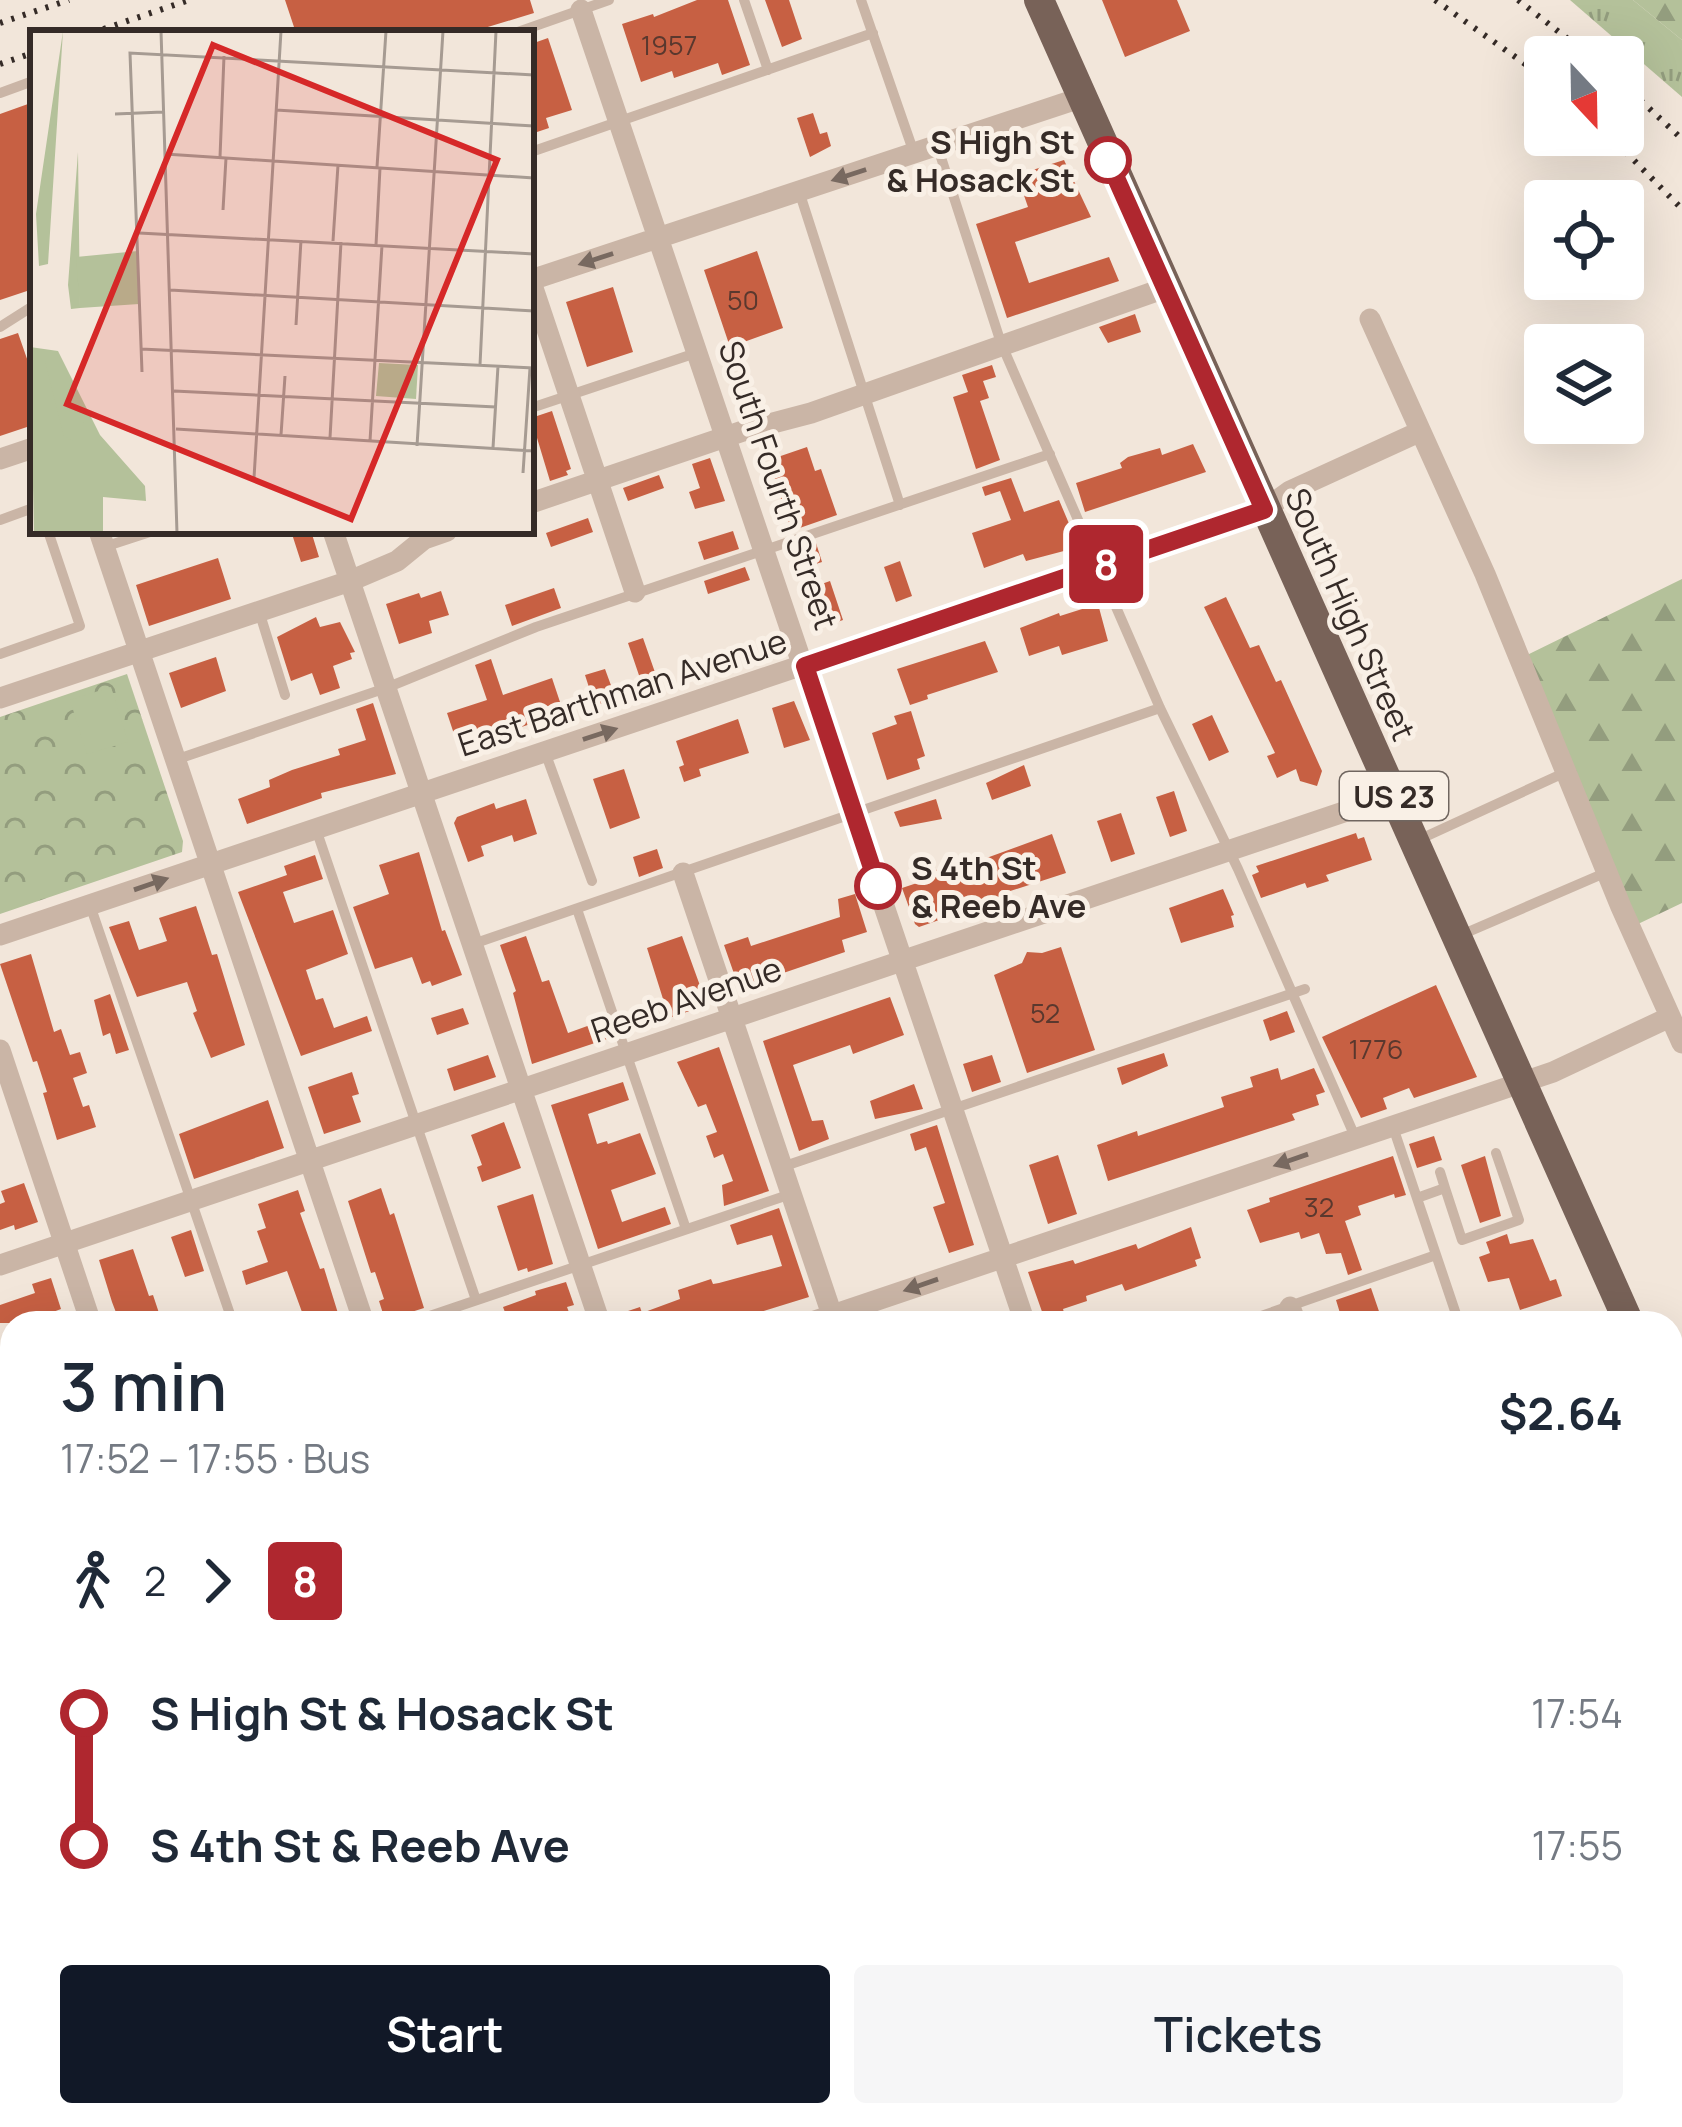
<!DOCTYPE html>
<meta charset="utf-8">
<style>
body{margin:0;font-family:Manrope,sans-serif;background:#f6f6f7;color:#1f2937;height:100vh;display:flex;flex-direction:column;font-size:45px;white-space:nowrap}
*{box-sizing:border-box;margin:0}
p{font-size:39px;color:#747a83}
.icon{flex:none;width:66px;height:66px;fill:none;stroke:currentColor;stroke-width:2;stroke-linecap:round;stroke-linejoin:round}
.map{position:relative;flex:1;overflow:hidden}
.details{position:absolute;left:0px;top:1311px;width:1683px;height:816px;display:flex;flex-direction:column;background:#fff;border-radius:36px 36px 0 0;box-shadow:0 12px 48px #0002}
.details>*{flex:none}
.badge{padding:0 24px;border-radius:9px;font-size:42px;line-height:78px}
.needle{width:78px;rotate:158deg}
.fabs{position:absolute;left:1524px;top:36px;display:grid;gap:24px}
.fabs a{display:grid;place-items:center;width:120px;height:120px;border-radius:12px;background:#fff;box-shadow:0 12px 48px #0002;font-size:60px}
.map>.badge{position:absolute;translate:-50% -50%;box-shadow:0 0 0 6px #fff}
.legs{display:flex;align-items:center;gap:18px;height:132px;padding:0 60px;font-size:39px}
.legs p{margin-inline-start:auto}
.head{display:flex;align-items:center;justify-content:space-between;height:204px;padding:0 60px}
h1{font-size:66px;font-weight:600;line-height:90px}
.cta{display:flex;gap:24px;margin-top:auto;padding:24px 60px}
.cta a{flex:1;height:138px;border-radius:12px;background:#111827;color:#fff;font-size:48px;font-weight:600;line-height:138px;text-align:center}
.cta a+a{background:#f6f6f7;color:#1f2937}
ul{padding:0 60px;list-style:none}
li{display:flex;align-items:center;gap:42px;height:132px;font-size:45px}
li i{display:grid;place-items:center;width:18px;height:100%;margin:0 15px;background:currentColor}
li i::after{content:'';width:30px;height:30px;margin:-15px;border:9px solid;border-radius:50%;background:#fff}
li p{margin-inline-start:auto}
li:first-child i{background:linear-gradient(#0000 50%,currentColor 0)}
li:last-child i{background:linear-gradient(currentColor 50%,#0000 0)}
.map>svg:first-child{display:block}
.grass{fill:url(#grass-tufts)}
.forest{fill:url(#forest-firs)}
.park{fill:url(#park-crowns)}
.pitch{fill:#b4c19a}
.building{fill:#c76043}
.lines{fill:none;stroke-linecap:round;stroke-linejoin:round}
.service{stroke:#cab5a6;stroke-width:10}
.minor{stroke:#cab5a6;stroke-width:21}
.primary{stroke:#786258;stroke-width:30}
.rail{stroke:#352b27;stroke-width:6;stroke-dasharray:3 9;stroke-linecap:butt}
.oneway{fill:#786960}
.line-1-casing{stroke:#fff;stroke-width:27}
.line-1{stroke:#af272f;stroke-width:18}
.stop-1-dot{fill:#fff;stroke:#af272f;stroke-width:6}
.labels{text-anchor:middle;dominant-baseline:central;stroke-width:10;stroke-linejoin:round;paint-order:stroke}
.number-label{font-size:27px;fill:#5a382e}
.shield{fill:#f9f0e6;stroke:#706660;stroke-width:3}
.shield-label{font-size:30px;font-weight:bold;fill:#352b27}
.stop-label{font-size:33px;font-weight:bold;fill:#352b27;stroke:#f9f0e6;text-anchor:end}
.street-label{font-size:33px;fill:#352b27;stroke:#f9f0e6}
.inset-road{fill:none;stroke:#a69b92;stroke-width:3}
.view{fill:#d62828;fill-opacity:0.15;stroke:#d62828;stroke-width:6}
.inset-edge{fill:none;stroke:#352b27;stroke-width:6}
</style>
<div class="map">
<svg width="1682" height="2127" viewBox="0 0 1682 2127">
<defs>
<pattern id="grass-tufts" width="24" height="20" patternUnits="userSpaceOnUse" patternTransform="scale(3)"><rect width="24" height="20" fill="#b4c19a"/><path d="M3 7l-1-3M5 7V3M7 7l1-3M15 17l-1-3M17 17v-4M19 17l1-3" fill="none" stroke="#939d7e"/></pattern>
<pattern id="forest-firs" width="22" height="20" patternUnits="userSpaceOnUse" patternTransform="scale(3)"><rect width="22" height="20" fill="#b4c19a"/><path d="M5 1l3.5 6h-7zM16 11l3.5 6h-7z" fill="#939d7e"/></pattern>
<pattern id="park-crowns" width="20" height="18" patternUnits="userSpaceOnUse" patternTransform="scale(3)"><rect width="20" height="18" fill="#b4c19a"/><path d="M2 6a3 3 0 1 1 6 0M12 15a3 3 0 1 1 6 0" fill="none" stroke="#939d7e"/></pattern>
</defs>
<rect width="100%" height="100%" fill="#f2e6da"/>
<!-- grass -->
<path class="grass" d="M1570,0h63l49,40v57z"/>
<!-- forest -->
<path class="forest" d="M1633,0h49v40z
M1682,579v324l-44,21 -117,-266z"/>
<!-- park -->
<path class="park" d="M127,674l56,167 -1,11 -182,62v-197z"/>
<!-- pitch -->
<path class="pitch" d="M111,687l17,55 -41,12 -17,-54z"/>
<!-- building -->
<path class="building" d="M285,0h245l4,13 -66,20h-50l-2,-4 -12,4h-108z
M697,0h31l22,65 -28,10 -4,-12 -44,15 -2,-7 -31,11 -19,-58 31,-10 1,3z
M765,0h24l13,39 -20,8z
M1102,0h75l13,31 -65,26z
M548,38l24,72 -26,8 3,10 -18,6v-90z
M28,104l5,15v170l-33,11v-186z
M813,113l7,21 7,-2 4,14 -21,11 -13,-39z
M1064,160l27,57 -76,25 14,41 80,-26 10,24 -112,37 -31,-94 52,-17 -11,-32z
M757,251l26,77 -53,19 -26,-77z
M613,287l20,65 -46,15 -21,-65z
M1135,314l6,18 -33,11 -9,-16z
M18,333l15,43v49l-33,11v-97z
M992,365l4,12 -13,4 6,17 -9,3 20,59 -24,9 -23,-72 15,-5 -6,-17z
M552,411l19,58 -5,2 2,4 -18,6 -19,-63z
M1193,444l13,28 -121,40 -9,-29 46,-15 -2,-5 8,-6 32,-9 2,7z
M807,447l8,24 6,-2 16,46 -46,16 -22,-71z
M710,458l15,43 -30,8 -6,-17 11,-4 -8,-24z
M659,475l5,13 -36,13 -5,-13z
M1011,478l13,34 35,-12 20,47 -53,14 -3,-7 -39,14 -12,-35 39,-13 -11,-29 -15,5 -3,-9z
M588,518l5,14 -42,15 -5,-14z
M291,531h20l8,26 -18,5z
M733,531l6,18 -35,11 -6,-18z
M816,543l6,19 -22,7 -10,-17z
M218,558l13,41 -82,27 -13,-41z
M900,561l12,35 -16,6 -12,-35z
M745,567l5,13 -42,14 -4,-13z
M830,581l13,39 -14,5 -13,-39z
M554,588l7,20 -49,18 -7,-21z
M441,591l8,24 -20,6 3,12 -33,11 -13,-40 33,-11 2,5z
M1226,597l24,51 9,-3 17,37 5,-2 41,91 -5,15 -17,-5 -4,-12 -19,9 -10,-22 8,-3 -71,-146z
M1098,604l10,37 -46,14 -3,-9 -30,10 -9,-28 39,-15 1,3z
M316,617l4,10 20,-5 15,30 -5,1 2,6 -19,7 7,22 -20,7 -8,-22 -21,8 -14,-44z
M643,638l15,43 -15,6 -15,-44z
M985,641l13,31 -71,23 1,4 -18,6 -13,-36z
M216,657l10,34 -45,17 -12,-35z
M491,659l12,36 49,-17 8,24 -24,8 4,11 -28,9 2,6 -54,16 -13,-39 40,-13 -12,-35z
M605,669l11,30 -21,7 -10,-31z
M794,701l16,39 -26,8 -12,-40z
M373,703l23,71 -75,19 1,5 -75,26 -9,-25 32,-12 -1,-7 23,-10 48,-15 -2,-6 28,-9 -10,-31z
M911,711l14,45 -8,3 3,10 -33,11 -15,-47 25,-9 -3,-8z
M1212,715l17,37 -20,9 -17,-37z
M738,719l11,34 -50,16 2,7 -17,6 -5,-15 5,-2 -8,-24z
M1024,765l7,21 -39,14 -6,-17z
M624,769l16,49 -30,11 -17,-50z
M1174,791l13,40 -17,6 -14,-40z
M526,799l11,35 -23,8 -2,-7 -31,11 3,10 -16,6 -14,-39 3,-6 37,-14 2,6z
M936,799l6,20 -42,8 -6,-15z
M1121,813l14,41 -24,8 -14,-41z
M1356,833l2,6 6,-2 8,23 -46,15 3,6 -22,7 -2,-5 -44,15 -9,-23 7,-3 -3,-6z
M1052,834l14,39 -62,20 1,6 -22,7 -2,-5 -41,14 2,4 -23,8 -4,-3 -13,-36 36,-12 -2,-6 22,-7 1,5z
M657,849l6,19 -24,9 -6,-20z
M419,852l23,79 3,-1 17,45 -30,11 -2,-5 -8,3 -10,-27 -37,12 -22,-62 36,-13 -10,-29z
M315,855l8,24 -40,13 11,31 39,-13 15,44 -42,16 10,30 7,-2 11,30 33,-12 5,15 -71,25 -63,-164 49,-17 -3,-9z
M1223,889l11,26 -3,1 3,11 -53,16 -12,-35z
M855,894l12,38 -25,8 3,12 -106,36 -15,-43 24,-8 3,9 89,-29 -2,-18z
M196,906l16,49 5,-1 28,91 -34,13 -18,-45 4,-2 -10,-29 -50,15 -28,-70 20,-6 10,29 28,-9 -8,-23z
M526,936l16,46 7,-2 19,53 36,-13 6,18 -78,26 -19,-71 3,-2 -16,-46z
M682,936l25,69 -38,13 -22,-70z
M1061,947l34,103 -68,23 -33,-98 28,-12 5,-11 15,1z
M31,954l23,78 7,-3 9,26 10,-3 7,21 -14,5 10,29 6,-2 7,22 -39,13 -14,-47 4,-1 -10,-31 -4,1 -33,-98z
M1436,985l41,92 -63,21 -5,-10 -26,10 4,11 -26,9 -39,-81z
M110,994l19,56 -13,4 -6,-21 -7,3 -9,-36z
M890,997l14,38 -51,19 -3,-9 -57,20 19,56 11,-1 6,19 -30,12 -36,-110z
M463,1008l6,16 -32,11 -6,-17z
M1287,1011l8,21 -25,9 -7,-21z
M719,1047l50,144 -45,15 -2,-21 11,-4 -10,-27 -9,4 -8,-22 11,-4 -11,-28 -8,3 -21,-45z
M1164,1053l4,13 -46,19 -5,-17z
M488,1055l8,22 -42,14 -7,-22z
M992,1055l9,27 -29,10 -9,-28z
M1278,1068l3,12 33,-12 11,24 -9,3 3,10 -27,9 3,6 -187,61 -11,-36 40,-14 1,5 86,-29 -3,-10 32,-10 -3,-10z
M352,1072l7,22 -7,2 9,26 -37,12 -16,-47z
M623,1082l6,18 -41,14 9,30 10,-3 1,3 32,-11 16,41 -45,16 11,32 43,-15 6,17 -73,25 -47,-144z
M914,1084l9,25 -48,10 -5,-18z
M268,1100l16,48 -90,31 -15,-45z
M504,1122l17,46 -39,14 -5,-15 5,-2 -11,-30z
M937,1125l37,120 -25,8 -16,-46 12,-4 -19,-56 -11,4 -5,-17z
M1434,1136l8,24 -25,8 -8,-24z
M1058,1155l19,59 -29,10 -19,-59z
M1393,1156l13,39 -11,3 -1,-4 -36,12 3,9 -16,6 17,49 -14,5 -7,-22 -15,1 -7,-21 -18,6 -2,-7 -39,11 -13,-33 23,-8 -1,-4z
M1485,1156l16,60 -21,7 -19,-58z
M24,1183l14,39 -23,8 -1,-5 -14,5v-26l5,-2 -4,-11z
M381,1188l9,27 4,-2 30,95 -19,6 -6,9h-13l-7,-22 5,-2 -9,-27 -4,1 -23,-72z
M298,1190l7,21 -5,2 20,56 4,-1 17,55h-35l-19,-52 -41,14 -4,-14 26,-9 -11,-31 9,-3 -8,-24z
M533,1194l20,70 -25,8 -1,-4 -9,3 -21,-65z
M779,1208l30,89 -85,26h-109l-2,-7 27,-9 2,6 38,-14 -2,-9 33,-11 2,5 6,-1 63,-17 -10,-31 -35,10 -7,-20z
M1191,1227l10,31 -6,2 2,6 -72,25 -3,-7 -36,12 1,5 -24,8 4,14h-21l-18,-51 45,-12 2,4 61,-20 2,5z
M191,1230l13,41 -19,6 -14,-40z
M1507,1234l3,10 23,-5 17,42 6,-2 6,17 -42,14 -11,-32 -21,4 -9,-25 11,-4 -4,-11z
M133,1249l16,47 4,-1 7,21 -3,1 1,6h-38l-8,-21 -13,-42z
M51,1278l10,31 -24,9 2,5h-39v-18l35,-12 -3,-9z
M566,1282l8,23 -7,2 6,16h-64l-6,-16 33,-12 -1,-4z
M1371,1288l12,35h-40l-7,-23z"/>
<g class="lines">
<!-- service -->
<path class="service" d="M744,0l24,70
M861,0l53,153
M515,33l94,-33
M0,93l33,-12
M937,145l64,198 159,365 78,161 118,270
M531,152l342,-119
M799,191l101,314
M0,327l33,-21
M531,408l168,-56
M0,520l33,-12
M104,547l49,-16
M259,611l26,84
M0,654l80,-28 -32,-95
M545,752l47,129
M175,760l211,-72 150,-61 514,-173
M316,829l160,471
M1416,841l150,-69
M90,905l143,418
M577,909l109,320
M1461,935l146,-63
M473,944l687,-236
M1393,1127l66,196
M782,1167l523,-178
M1445,1188l17,52 57,-20 -23,-67
M1417,1198l28,-10 -5,-16
M409,1323l382,-129
M1241,1323l195,-68
M1671,1371l11,-5
M0,1429l12,-4
M0,1742l12,-4
M1671,1812l11,30
M1151,2115l4,12
M178,2127l36,-12
M1095,2127l38,-12"/>
<!-- minor -->
<path class="minor" d="M581,10l444,1313
M531,280l549,-182
M531,282l104,310
M1370,319l115,255 136,333 61,136
M0,459l33,-11
M531,503l212,-72 68,-18 354,-125
M99,531l265,792
M333,531l267,792
M0,698l350,-117 47,-20 27,-22 23,-8
M683,873l149,442
M0,935l1264,-425 26,-19 129,-59
M0,1050l91,273
M0,1265l1394,-470
M1290,1307l6,16
M809,1323l744,-251 117,-55
M1671,1484l11,-4
M0,1596l12,-4
M0,1995l12,35
M1671,2072l11,-4
M42,2115l4,12
M355,2115l4,12
M682,2115l4,12
M1289,2115l4,12
M1604,2115l4,12
M622,2127l36,-12
M1505,2127l36,-12"/>
<!-- primary -->
<path class="primary" d="M1039,0l590,1323
M1671,1417l11,24"/>
<!-- rail -->
<path class="rail" d="M1435,0l110,78
M1518,0l73,57
M0,23l69,-23
M92,33l97,-33
M0,64l33,-11
M1623,84l59,55
M1609,135l73,74"/>
</g>
<!-- one-way arrows -->
<defs><path id="oneway-solid" d="M-6-.8H1V-3.2L6.5 0L1 3.2V.8H-6Z" transform="scale(3)"/></defs>
<g class="oneway">
<use href="#oneway-solid" transform="translate(849 175) rotate(162)"/>
<use href="#oneway-solid" transform="translate(596 259) rotate(162)"/>
<use href="#oneway-solid" transform="translate(600 734) rotate(-18)"/>
<use href="#oneway-solid" transform="translate(151 884) rotate(-19)"/>
<use href="#oneway-solid" transform="translate(1291 1160) rotate(161)"/>
<use href="#oneway-solid" transform="translate(921 1285) rotate(161)"/>
</g>
<g class="lines">
<defs>
<path id="line-1" d="M878,886l-73,-220 459,-156 -156,-350"/>
</defs>
<!-- line-1 casing -->
<use href="#line-1" class="line-1-casing"/>
<!-- line-1 -->
<use href="#line-1" class="line-1"/>
</g>
<!-- markers -->
<g class="stop-1-dot">
<circle cx="1108" cy="160" r="21"/>
<circle cx="878" cy="886" r="21"/>
</g>
<g class="labels">
<!-- number labels -->
<g class="number-label">
<text x="669" y="44">1957</text>
<text x="743" y="299">50</text>
<text x="1045" y="1012">52</text>
<text x="1376" y="1048">1776</text>
<text x="1319" y="1206">32</text>
</g>
<!-- shield labels -->
<rect class="shield" x="1340" y="772" width="108" height="48" rx="9"/>
<g class="shield-label">
<text x="1394" y="796">US 23</text>
</g>
<!-- stop labels -->
<g class="stop-label">
<text x="1075" y="141">S High St<tspan x="1075" dy="38">&amp; Hosack St</tspan></text>
<text x="911" y="867" text-anchor="start">S 4th St<tspan x="911" dy="38">&amp; Reeb Ave</tspan></text>
</g>
<!-- street labels -->
<g class="street-label">
<text transform="translate(779 485) rotate(71)">South Fourth Street</text>
<text transform="translate(1351 614) rotate(66)">South High Street</text>
<text transform="translate(622 692) rotate(-18)">East Barthman Avenue</text>
<text transform="translate(686 999) rotate(-19)">Reeb Avenue</text>
</g>
</g>
<!-- overview -->
<g transform="translate(30 30)">
<rect width="504" height="504" fill="#f2e6da"/>
<path d="M48,122l2,156 -9,1 -3,-24zM0,317l28,4 42,84 45,51 1,15 -43,-4v36h-69z" fill="#b4c19a"/>
<path d="M33,1l-15,233 -9,2 -3,-52zM108,221l1,53 -59,4 -4,-51zM15,330l40,65 -13,16 -8,-5z" fill="#b4c19a"/>
<path d="M349,333l39,2 -2,34 -40,-3z" fill="#b4c19a"/>
<path class="inset-road" d="M131,1l16,502M246,80l258,16M85,84l48,-2M135,124l369,24M190,127l4,-101M347,137l9,-136M193,180l3,-52M109,203l395,21M303,211l5,-76M346,215l4,-77M140,260l364,21M266,295l5,-85M111,319l393,19M450,335l16,-334M112,342l-12,-319 404,22M144,361l322,16M146,399l358,22M251,405l4,-59M300,408l11,-196M340,411l12,-196M387,416l26,-415M463,418l5,-82M493,443l7,-105M224,448l27,-447"/>
<path class="view" d="M183,15l284,115 -146,359 -284,-115z"/>
<rect width="504" height="504" class="inset-edge"/>
</g>
</svg>
<div class="fabs">
<a><svg class="needle" viewBox="-14 -14 28 28"><path d="M0-13l5 13h-10z" fill="#e53935"/><path d="M0 13l5-13h-10z" fill="#747a83"/></svg></a>
<a><svg class="icon" aria-label="locate" viewBox="0 0 24 24"><circle cx="12" cy="12" r="6"/><path d="M12 2v4M12 18v4M2 12h4M18 12h4"/></svg></a>
<a><svg class="icon" aria-label="layers" viewBox="0 0 24 24"><path d="M12 4l9 5-9 5-9-5zM3 14l9 5 9-5"/></svg></a>
</div>
<b class="badge" style="left:1106px;top:564px;background:#af272f;color:#fff">8</b>
<section class="details">
<div class="head"><div><h1>3 min</h1><p>17:52 – 17:55 · Bus</p></div><b>$2.64</b></div>
<div class="legs"><svg class="icon" aria-label="walk" viewBox="0 0 24 24"><circle cx="13" cy="4" r="2"/><path d="M13 8l-2 6 4 7M11 14l-3 7M7 12l3-4h3l4 4"/></svg>2<svg class="icon" aria-label="forward" viewBox="0 0 24 24"><path d="M9 5l7 7-7 7"/></svg><b class="badge" style="background:#af272f;color:#fff">8</b></div>
<ul>
<li><i style="color:#af272f"></i><b>S High St &amp; Hosack St</b><p>17:54</p></li>
<li><i style="color:#af272f"></i><b>S 4th St &amp; Reeb Ave</b><p>17:55</p></li>
</ul>
<div class="cta"><a>Start</a><a>Tickets</a></div>
</section>
</div>
